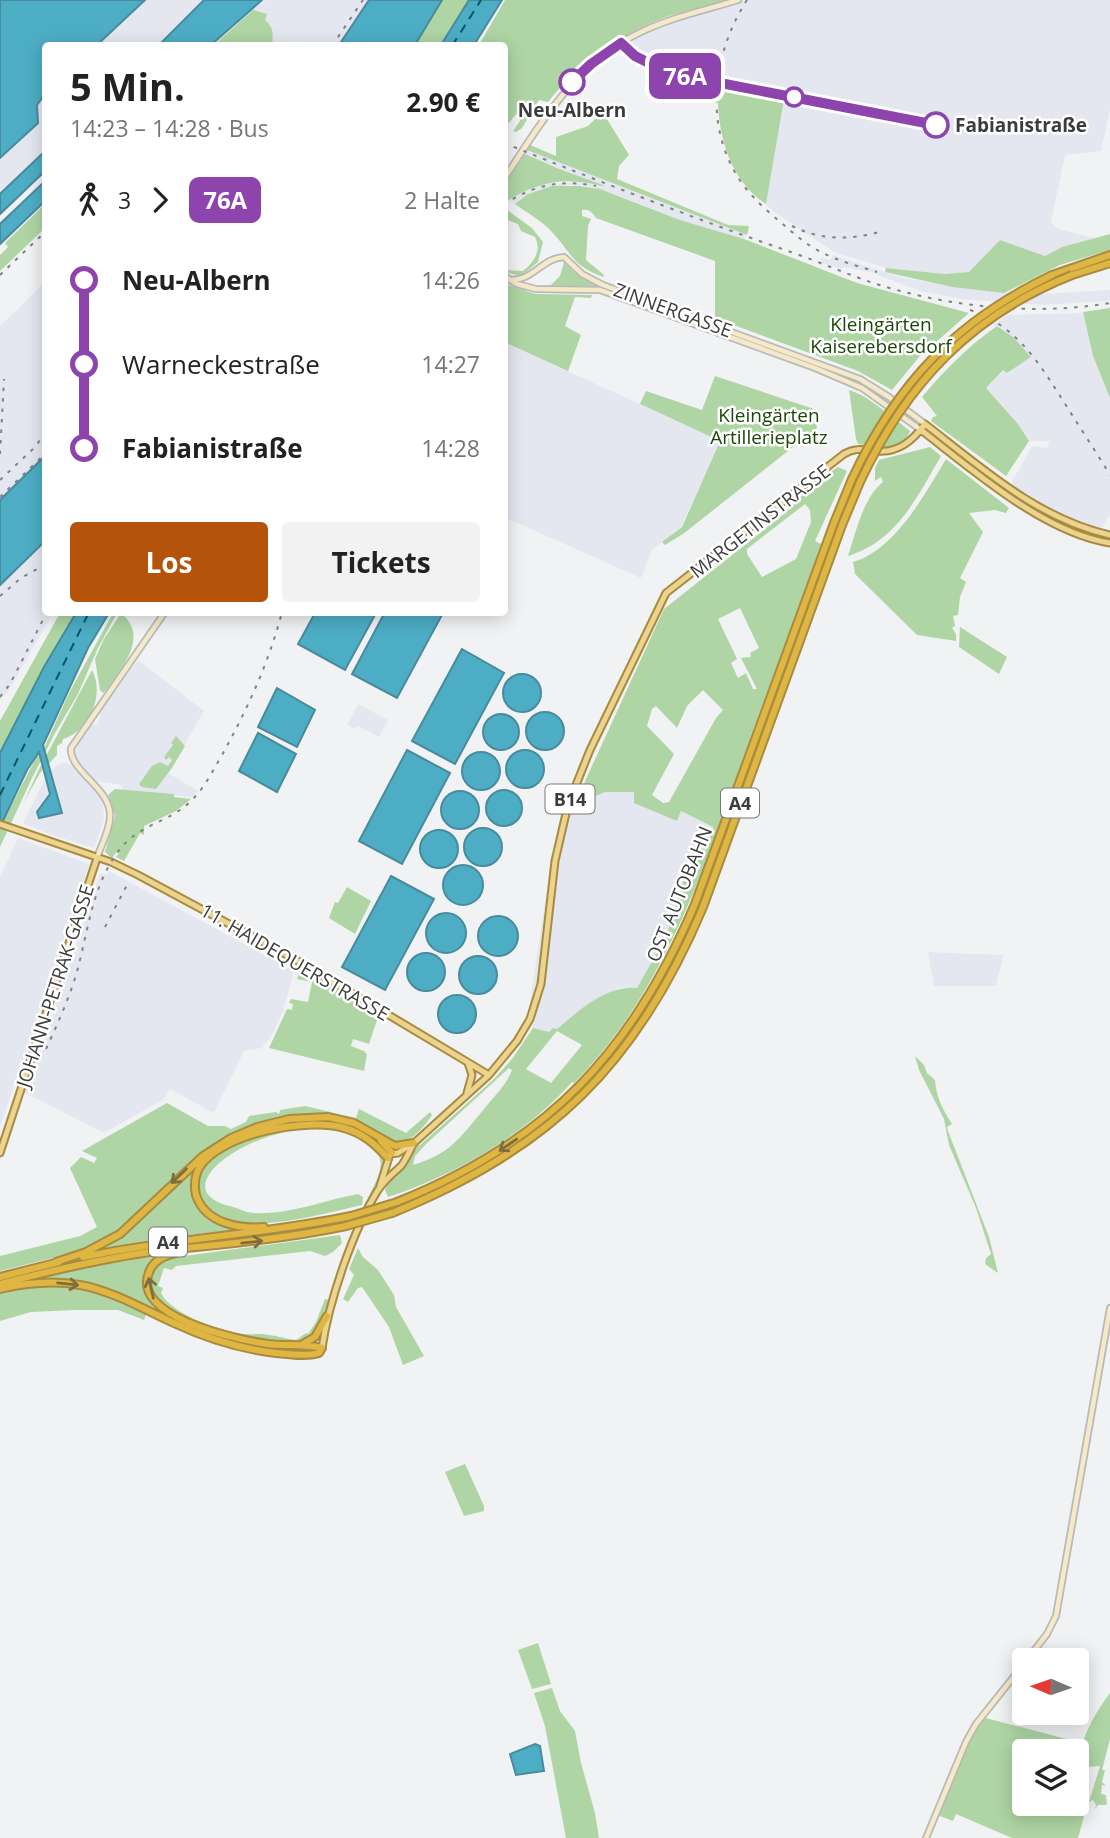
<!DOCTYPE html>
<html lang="de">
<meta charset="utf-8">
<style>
body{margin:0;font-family:"Open Sans",sans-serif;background:#f2f2f2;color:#222;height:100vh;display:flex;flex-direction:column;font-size:26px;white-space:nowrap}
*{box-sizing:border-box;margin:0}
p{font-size:23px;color:#767676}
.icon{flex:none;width:38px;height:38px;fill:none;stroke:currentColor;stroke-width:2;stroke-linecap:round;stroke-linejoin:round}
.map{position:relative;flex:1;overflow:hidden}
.panel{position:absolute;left:42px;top:42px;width:466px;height:574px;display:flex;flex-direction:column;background:#fff;border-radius:7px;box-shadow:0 4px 18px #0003}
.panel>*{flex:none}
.badge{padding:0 14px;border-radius:10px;font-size:24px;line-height:46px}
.needle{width:46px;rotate:272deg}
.controls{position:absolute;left:1012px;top:1648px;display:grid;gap:14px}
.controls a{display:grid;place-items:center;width:77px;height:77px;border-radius:7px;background:#fff;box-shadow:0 4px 18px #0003;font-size:35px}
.map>.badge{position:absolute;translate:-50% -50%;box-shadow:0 0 0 4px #fff}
.legs{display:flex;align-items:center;gap:10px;height:77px;padding:0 28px;font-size:23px}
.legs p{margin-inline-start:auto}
.headline{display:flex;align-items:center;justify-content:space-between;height:119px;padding:0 28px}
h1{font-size:38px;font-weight:700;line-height:52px}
.primary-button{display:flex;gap:14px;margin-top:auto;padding:14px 28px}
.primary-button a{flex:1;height:80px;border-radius:7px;background:#b45309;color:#fff;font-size:28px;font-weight:700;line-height:80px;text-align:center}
.primary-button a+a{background:#f2f2f2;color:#222}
ul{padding:0 28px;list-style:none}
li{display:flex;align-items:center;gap:24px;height:84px;font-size:26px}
li i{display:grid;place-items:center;width:10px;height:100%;margin:0 9px;background:currentColor}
li i::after{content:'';width:18px;height:18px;margin:-9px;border:5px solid;border-radius:50%;background:#fff}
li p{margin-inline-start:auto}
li:first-child i{background:linear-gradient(#0000 50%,currentColor 0)}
li:last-child i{background:linear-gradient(currentColor 50%,#0000 0)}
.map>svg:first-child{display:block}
.built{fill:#e4e7f0}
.green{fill:#afd5a4;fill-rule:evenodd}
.water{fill:#4dadc5;stroke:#488b9c;stroke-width:2}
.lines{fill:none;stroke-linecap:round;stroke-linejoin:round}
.ferry{stroke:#02596a;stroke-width:2;stroke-dasharray:9 7;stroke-linecap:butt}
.secondary-casing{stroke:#b8b9bb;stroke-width:8}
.primary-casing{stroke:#a78b41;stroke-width:9}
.highway-casing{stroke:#a78b41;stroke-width:10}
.secondary{stroke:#f6e9c7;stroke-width:4.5}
.primary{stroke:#ecd38e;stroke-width:5}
.highway{stroke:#e0b643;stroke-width:6}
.rail{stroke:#828284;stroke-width:2;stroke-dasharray:3.5 7;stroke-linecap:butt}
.highway-bridge-casing{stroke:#a78b41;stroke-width:10;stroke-linecap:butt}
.highway-bridge{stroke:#e0b643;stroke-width:6}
.oneway{stroke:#7e6d3f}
.line-1-casing{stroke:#fff;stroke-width:16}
.line-1{stroke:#8e44ad;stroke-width:10}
.stop-1-dot{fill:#fff;stroke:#8e44ad;stroke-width:3.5}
.labels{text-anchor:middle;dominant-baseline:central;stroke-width:5;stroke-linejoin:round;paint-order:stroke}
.shield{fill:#fff;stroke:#767677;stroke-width:2}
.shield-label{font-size:18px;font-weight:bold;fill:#3c3c3d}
.stop-label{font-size:19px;font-weight:bold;fill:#3c3c3d;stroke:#fff}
.street-label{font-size:19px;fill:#3c3c3d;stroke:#fff}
.park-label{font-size:19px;fill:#1c470a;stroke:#fff}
</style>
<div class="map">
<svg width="1110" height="1838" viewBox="0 0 1110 1838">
<rect width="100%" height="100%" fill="#f1f2f4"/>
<!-- built -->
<path class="built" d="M145,0h59l-45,45 -62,1z
M266,0h103l-30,45h-66v-6l-20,-29z
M730,0h380v110l-9,41 -36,4 -14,67 7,7 37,9 -33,9 -17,9 -45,-16 -30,32 -25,2 -59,-6 -52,-16 -61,-41 -7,-7 17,-105 -125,-25 -17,-7 -20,-15 -6,-9 37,-21z
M45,94v57l-45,43v-36l37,-35v-18z
M527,150l219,85 -2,4 -64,-19 -65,-26 -28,-8 -19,-1 -29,5 -17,8 -7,6 -6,-4 17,-9 20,-7 34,-2 26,4 -74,-28 -7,-4z
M833,255l66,22 53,10 73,8 85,-5v11l-68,4 -80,-6 -42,-8 -50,-19 -27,-5 -2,2 -21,-7 1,-5 9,3z
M45,282v174l-45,44v-174z
M1083,313l10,43 17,42v116l-18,28 -41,-17 -40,-20 2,-25 19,-34 15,2 3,-7h-21l-11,-17 -32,-36 17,-18 4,3 24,-16 -24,-25 -8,-6 -7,-1 15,-10z
M504,342l216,99 -39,86 -29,23 -11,28 -137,-61z
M45,541l1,71 7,1 -45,79 -8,8v-115z
M138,660l66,51 -36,62 30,18 -5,6 -71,-6v-6l-27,-4 -19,-23 -2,-7 3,-8 11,-16 3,-3 5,1 3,-4 2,-4 -2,-5z
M358,704l30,16 -9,17 -21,-11 -3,3 -8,-4z
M64,762l7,3 32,36 1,19 -10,28 -48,-15 -23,-10 23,-46 11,-12z
M621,791l13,1 43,29 4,-10 32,16 -7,23 -13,-4 -27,91 -29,52 -16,-2 -30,15 -34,27 -4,-1 -4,4 -16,-4 -4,-20 23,-151 12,-58 27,-1 13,-6z
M18,838l71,26 -89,263v-250z
M109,871l185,100 -11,40 -11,24 -10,13 -18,3 -30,62 -44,-24 -6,10 -60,34 -80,-41 9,-19 67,-200 7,2z
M928,952l75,3 -7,31h-62z"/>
<!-- green -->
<path class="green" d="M442,0h27l-28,45 -26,1z
M505,0h225c-26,7 -55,12 -79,23 -39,18 -76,45 -103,79l-9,-2 -17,28 -6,4 -3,-1 7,-10 -3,-8 -13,16v-83l-25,-1z
M253,10l14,4 -2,6c10,9 7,14 8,25h-59z
M718,87l66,12 -18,105c-38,-24 -50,-75 -48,-117z
M599,115l8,4 22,36 -10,11 -2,13 111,46 21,1 -2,9 -220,-85 3,-5 26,11v-19l32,-11z
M525,154l32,14 49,18c-7,0 -18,-4 -27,-4 -25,-3 -49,5 -70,18l-5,-3v-12z
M552,186h27l21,3 80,31 64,19 113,44 112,30 -50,44 -27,33 -34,-19 -143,-53v-57l-119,-43c-4,-6 -7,-9 -14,-8v6l9,3 -3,7 -2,34 18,15 -1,2c-32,-12 -31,-24 -52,-46 -10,-11 -24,-18 -36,-27l13,-10z
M45,204v24l-45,43v-16l8,-8 -3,-4z
M504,208l28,20 11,14 -5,20 -17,14 -17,-4v-2l19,1c11,-9 19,-20 12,-34l-14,-6 -3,-7 -13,-5z
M1110,234v16l-50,15 -56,28 -52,-6 -67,-15 1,-4 59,6 24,-2 31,-32 45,16 17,-9z
M564,262l12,12 13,7 255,94 18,8 27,18 -1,1 -25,-16 -21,-10 -239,-87c-17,-3 -38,3 -54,-2l11,-11z
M504,283l32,11 56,1 -1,3 -16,-1 -10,29 16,9 -13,36 -64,-29z
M1110,308v90l-17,-42 -10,-44z
M997,326l16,11 18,20 -24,16 -4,-3 -17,18 32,36 11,17 -23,35 -75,-55 2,-4 4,-1 -15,-19c23,-27 46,-51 75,-71z
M715,376l99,33 3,19 -134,106 -18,11 -3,-3 20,-15 38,-86 -80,-37 6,-13 56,19z
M849,390c18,5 46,29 61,41 -8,22 -34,16 -52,13l-2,-5z
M930,447l11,9c-24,41 -44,85 -93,100 8,-24 15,-58 35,-74l-2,-5 -6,4v-13l4,-8z
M946,459l63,49 -3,5 -11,-3 -26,3 14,19 -23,46 6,4 -6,15 -2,18 -5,1 2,10 -3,2 4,6v7l-39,-6 -62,-61 -2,-12c42,-12 72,-68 93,-103z
M838,467l9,4 -32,70 6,3c-22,65 -48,130 -71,195 -44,123 -82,249 -176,344l-2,-1c-47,53 -117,93 -184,115l-3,-7c10,-21 20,-13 26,-37l82,-73 19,-21 21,-31 16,4 4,-4 4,1c23,-19 49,-44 80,-41l29,-51 28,-91 12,4 7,-23 -32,-16 -4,10 -43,-18v-11h-29l-14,6 -13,2 8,-21 78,-170 126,-100 25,-27zM805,504l5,6 1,12 -15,37 -34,18 -15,-23v-5zM740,608l19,40 -9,5 1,4 -10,1 16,31h-4l-7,-16 -8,5 -7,-15 6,-4 -19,-40zM703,690l20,20 -7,8 -47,84 -6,1 -11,-8 22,-41 -27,-28 5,-17 4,-3 21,22 10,-22zM557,1031l25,14 -31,38 -25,-14zM509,1068l3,2c-6,16 -18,26 -28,39 -25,30 -33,44 -71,56l2,-9 11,-12z
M60,613h16l-32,54 -44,86v-32z
M113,613h4l-20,37 -19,44 -23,39 -23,45 -32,69v-20l37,-71 4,-1 28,-62z
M121,613c23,19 10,42 -4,62 -4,6 -8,13 -14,18l-3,-3 -5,-31 9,-20z
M960,627l47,30 -8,17 -40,-27z
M92,670c13,24 -2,61 -29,69l-1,4 -5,3v9l-17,18 -16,29 14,-31z
M176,736l9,10 -13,22 -16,21 -14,-2 -3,-3 13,-18 8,-4 8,4 4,-6 -3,-3 -3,3 -2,-3 9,-12 -2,-2z
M115,789l59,5v3l17,2 -15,12 -32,15v9l-4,-2 -16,28 -8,-4 3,-4 -2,-2 -5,7 -7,-6 10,-36 -7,-21z
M347,887l24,14 -16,33 -26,-16 6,-16 3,1z
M301,966l78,48 -10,30 -16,-5 -2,7 13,5 3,3 -3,17 -95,-23 18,-39 5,1 1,-6 -4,-1 2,-4 17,3 4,-20 -15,-3z
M915,1056l9,9 3,8 8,7c1,17 8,30 17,44l-5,3 1,4 41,106 9,36 -13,-9 1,-6 5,-4 -15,-46 -27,-63 -5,-26 -25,-49z
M167,1103l41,23h17l6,3 15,-7 3,-6 27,-4 3,2 1,-4 25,-4 51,12 3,-9 47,24 24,-21 2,3c-7,11 -20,26 -33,29l-39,-23 -16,-4 -30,-3 -34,4 -65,27 -20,14 -70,70 -44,22 -81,20v-15l80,-20 17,-9 -27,-59 11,-11 13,6 3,-5 -15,-7z
M310,1118c31,1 56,9 78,33l-3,2c-36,-45 -102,-35 -149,-13 -14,6 -30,15 -38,28 -14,22 4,48 25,56 6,3 14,3 20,5l-73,8 -68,11c9,-7 19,-12 27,-19 18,-15 33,-34 50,-50 36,-36 80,-55 131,-61z
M302,1126l39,2 32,16 11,13v14l-16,32c0,-12 16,-28 12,-44 -3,-10 -15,-16 -23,-21 -69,-38 -212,50 -124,69 7,2 14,6 21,6 35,2 71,-13 104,-19l5,3 -1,8c-35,8 -99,26 -133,15 -14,-4 -27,-14 -30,-28 -9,-46 73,-60 103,-66z
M340,1235l2,8 -9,9 -8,4 -15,-5 -134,15 -4,4 -8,-2 -6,18 5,2 -2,5c10,21 59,38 82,41 9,1 17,-1 26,1 9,1 18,4 27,5l10,-7 2,1 8,-12 9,-23 4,1c-4,13 -7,29 -19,38 -25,18 -126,-13 -148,-33 -8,-7 -12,-17 -10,-28 2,-10 9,-16 18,-19z
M358,1248l5,9 15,13 16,25 2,12 28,49 -21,9 -14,-38 -27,-40 -4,1 -10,14 -5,-3 11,-24 -5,-6z
M157,1256l-11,20 11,30 75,33 85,10v2l-40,-1 -31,-5 -44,-13 -81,-36 -58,-16 -27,-1 58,-13z
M38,1285c45,2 68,10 108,29l-2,6 -26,-10h-44l-43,2 -31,9v-29z
M465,1464l19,42v5l-20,5 -19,-44z
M538,1643l13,41 -19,5 -14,-39z
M552,1688l8,23 15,20 6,32 14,50 4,25h-33l-21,-112 -11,-33z
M1110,1693v46l-8,31h3l-3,12 4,4 -4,-1 -1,9 5,1 1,10h-9l-3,4 1,-4 -3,-5 -4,2 11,-36 -13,1 -11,35c-1,-46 6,-71 34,-109z
M982,1717l96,25 -8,10h-46v52h55l2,-4 7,2 -10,36h-66l-56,-24 -3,7 -18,-7 25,-61z"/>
<!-- water -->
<path class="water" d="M0,0h145l-48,45 -51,1 -1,48 -8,11 1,18 -38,35z
M204,0h58l-51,45h-52z
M369,0h73l-27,45h-76z
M469,0h33l-28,45h-33z
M45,151v20l-45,43v-20z
M45,181v20l-45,43v-20z
M45,456v85l-45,44v-85z
M385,612l58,1 -46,85 -45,-24z
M76,613h33l-21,35 -45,97 19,68 -23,5 -2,-6 13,-18 -11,-42 -12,18 -27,57v-74l44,-86z
M315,613h61l-31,57 -47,-26z
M462,649l42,24 -49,91 -43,-23z
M503 693a19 19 0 1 1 38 0a19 19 0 1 1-38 0Z
M277,688l38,22 -18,37 -39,-20z
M526 731a19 19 0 1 1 38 0a19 19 0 1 1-38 0Z
M483 732a18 18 0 1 1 36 0a18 18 0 1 1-36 0Z
M258,733l38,21 -19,38 -38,-21z
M506 769a19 19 0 1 1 38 0a19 19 0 1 1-38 0Z
M407,750l43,23 -48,91 -43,-23z
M462 771a19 19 0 1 1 38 0a19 19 0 1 1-38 0Z
M486 808a18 18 0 1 1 36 0a18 18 0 1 1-36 0Z
M441 810a19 19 0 1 1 38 0a19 19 0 1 1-38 0Z
M464 847a19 19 0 1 1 38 0a19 19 0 1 1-38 0Z
M420 849a19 19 0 1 1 38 0a19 19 0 1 1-38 0Z
M443 885a20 20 0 1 1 40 0a20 20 0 1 1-40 0Z
M391,876l43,23 -49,91 -43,-23z
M426 933a20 20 0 1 1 40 0a20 20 0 1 1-40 0Z
M478 936a20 20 0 1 1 40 0a20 20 0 1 1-40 0Z
M407 972a19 19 0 1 1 38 0a19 19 0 1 1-38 0Z
M459 975a19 19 0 1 1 38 0a19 19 0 1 1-38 0Z
M438 1014a19 19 0 1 1 38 0a19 19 0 1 1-38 0Z
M535,1744l5,2 4,25 -28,4 -6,-21z"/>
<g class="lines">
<!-- ferry -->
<path class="ferry" d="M452,46l29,-46
M0,795l89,-183"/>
<defs>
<path id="secondary" d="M504,179c38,-58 72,-116 137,-147 31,-15 65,-22 97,-32
M504,276l13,8 19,5 64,1 215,78 47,20 59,42
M510,280c23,1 32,-22 54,-23l18,17 21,11 257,94 29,18 36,27
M97,858c4,-13 14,-30 13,-44 -1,-27 -41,-43 -39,-66l94,-136
M1026,1661l21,-27 9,-18 54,-308
M926,1838l40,-96 10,-18 48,-60"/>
<path id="primary" d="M921,430c52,40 123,103 189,113
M0,824l111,38 27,13 162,87 189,113
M467,1093l5,-18 -4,-12
M0,1153l97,-295
M379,1189l11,-35 8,-1 16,-10 75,-68 28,-34 13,-22 11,-35 14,-123 13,-56 22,-55 76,-157 178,-139c12,-7 20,-4 33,-3 22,2 36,-11 48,-27 57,44 113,95 185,111
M322,1348c7,-47 31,-118 56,-158 7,-10 14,-16 22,-23 3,-2 11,-18 13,-23"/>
<path id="highway" d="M1052,275l58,-20
M1072,275l38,-12
M381,1141l11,12
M397,1202c151,-60 235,-150 298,-298l139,-381 18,-44
M392,1213c158,-64 245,-149 311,-306l139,-382 18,-43
M264,1227c-26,2 -59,-4 -68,-32 -2,-9 -1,-19 3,-27 22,-35 108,-51 145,-40 19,5 31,16 44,30
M176,1253c-10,2 -21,6 -26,17 -23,47 89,70 118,74 18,2 37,0 54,4
M83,1257c88,-19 179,-22 268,-41
M56,1262l30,-10 34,-18 83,-78 28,-18 26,-11 32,-8 39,-2 26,6 41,23 19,-3
M0,1277l59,-15
M0,1284c57,-15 116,-29 175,-35 57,-5 114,-11 171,-23
M0,1289c26,-6 53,-9 80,-4 33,6 63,24 94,38 32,15 67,26 102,30 13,1 30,4 43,0l3,-5
M301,1345l14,-8 12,-21"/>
</defs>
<!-- secondary casing -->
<use href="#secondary" class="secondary-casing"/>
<!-- primary casing -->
<use href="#primary" class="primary-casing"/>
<!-- highway casing -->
<use href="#highway" class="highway-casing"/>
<!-- secondary -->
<use href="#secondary" class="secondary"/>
<!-- primary -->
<use href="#primary" class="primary"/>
<!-- highway -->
<use href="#highway" class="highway"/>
<!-- rail -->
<path class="rail" d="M747,0c-36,56 -44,131 -3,186 10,13 22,24 34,34 14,12 27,24 43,32 17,9 37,14 56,20
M332,46l31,-46
M504,143c94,38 189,75 284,108 29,10 56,22 85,32 76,24 158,33 237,20
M504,205c28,-20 58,-26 92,-19
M792,226c30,15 60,14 91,5
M0,275l46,-44
M970,310c48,16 71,56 97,97 14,22 29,45 43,68
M0,454l4,-75
M0,480l33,-31 13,-16
M0,497l46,-44
M0,596l21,-18 25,-14
M0,697l10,-13 37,-72
M105,927l22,-42
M46,1049c11,-24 22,-48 30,-74 11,-38 15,-82 37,-116 21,-35 50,-33 76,-56 15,-14 23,-31 33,-48 25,-45 47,-93 60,-143"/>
<defs>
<path id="highway-bridge" d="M852,479c45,-96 104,-158 200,-204
M860,482c46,-98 111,-167 212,-207
M351,1216l46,-14
M346,1226l46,-13"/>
</defs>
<!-- highway-bridge casing -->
<use href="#highway-bridge" class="highway-bridge-casing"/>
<!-- highway-bridge -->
<use href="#highway-bridge" class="highway-bridge"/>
</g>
<!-- one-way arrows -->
<defs><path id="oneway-shaft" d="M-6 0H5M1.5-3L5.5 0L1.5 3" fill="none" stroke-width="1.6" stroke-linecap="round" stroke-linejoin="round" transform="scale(1.75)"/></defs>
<g class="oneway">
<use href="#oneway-shaft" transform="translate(508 1145) rotate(146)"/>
<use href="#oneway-shaft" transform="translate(179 1176) rotate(136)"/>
<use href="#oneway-shaft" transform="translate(252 1242) rotate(-6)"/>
<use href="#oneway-shaft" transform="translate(68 1284) rotate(6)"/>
<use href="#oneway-shaft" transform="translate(151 1288) rotate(-103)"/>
</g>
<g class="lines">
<defs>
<path id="line-1" d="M572,82l19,-18 30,-21 14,13 34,17 267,52"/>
</defs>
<!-- line-1 casing -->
<use href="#line-1" class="line-1-casing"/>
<!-- line-1 -->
<use href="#line-1" class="line-1"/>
</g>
<!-- markers -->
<g class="stop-1-dot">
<circle cx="572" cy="82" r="12"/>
<circle cx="794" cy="97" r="9"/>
<circle cx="936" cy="125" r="12"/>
</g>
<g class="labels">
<!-- shield labels -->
<g class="shield">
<rect x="545.5" y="784.5" width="49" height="29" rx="5"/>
<rect x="721" y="788.5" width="38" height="29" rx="5"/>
<rect x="149" y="1227.5" width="38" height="29" rx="5"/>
</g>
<g class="shield-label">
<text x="570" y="799">B14</text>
<text x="740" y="803">A4</text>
<text x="168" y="1242">A4</text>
</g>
<!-- stop labels -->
<g class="stop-label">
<text x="572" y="110">Neu-Albern</text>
<text x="955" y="125" text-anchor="start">Fabianistraße</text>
</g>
<!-- street labels -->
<g class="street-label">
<text transform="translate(673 310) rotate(20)">ZINNERGASSE</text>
<text transform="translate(760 521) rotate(-38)">MARGETINSTRASSE</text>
<text transform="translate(679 894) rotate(-68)">OST AUTOBAHN</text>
<text transform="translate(295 962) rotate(30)">11. HAIDEQUERSTRASSE</text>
<text transform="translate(55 986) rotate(-72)">JOHANN-PETRAK-GASSE</text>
</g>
<!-- park labels -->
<g class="park-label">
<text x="881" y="324">Kleingärten<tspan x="881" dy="22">Kaiserebersdorf</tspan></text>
<text x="769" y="415">Kleingärten<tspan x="769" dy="22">Artillerieplatz</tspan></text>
</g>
</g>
</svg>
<div class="controls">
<a><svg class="needle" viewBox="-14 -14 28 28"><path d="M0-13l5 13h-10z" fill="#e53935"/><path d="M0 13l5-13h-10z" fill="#767676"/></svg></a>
<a><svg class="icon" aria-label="layers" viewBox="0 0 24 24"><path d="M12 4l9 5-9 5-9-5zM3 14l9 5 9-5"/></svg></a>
</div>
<b class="badge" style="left:685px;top:76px;background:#8e44ad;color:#fff">76A</b>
<section class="panel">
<div class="headline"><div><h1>5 Min.</h1><p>14:23 – 14:28 · Bus</p></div><b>2.90 €</b></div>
<div class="legs"><svg class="icon" aria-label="walk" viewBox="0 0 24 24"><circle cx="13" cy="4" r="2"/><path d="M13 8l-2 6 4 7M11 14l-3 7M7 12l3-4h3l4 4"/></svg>3<svg class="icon" aria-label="forward" viewBox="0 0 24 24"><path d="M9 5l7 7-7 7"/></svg><b class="badge" style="background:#8e44ad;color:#fff">76A</b><p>2 Halte</p></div>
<ul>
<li><i style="color:#8e44ad"></i><b>Neu-Albern</b><p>14:26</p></li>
<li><i style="color:#8e44ad"></i><span>Warneckestraße</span><p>14:27</p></li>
<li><i style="color:#8e44ad"></i><b>Fabianistraße</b><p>14:28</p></li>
</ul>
<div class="primary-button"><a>Los</a><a>Tickets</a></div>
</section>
</div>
